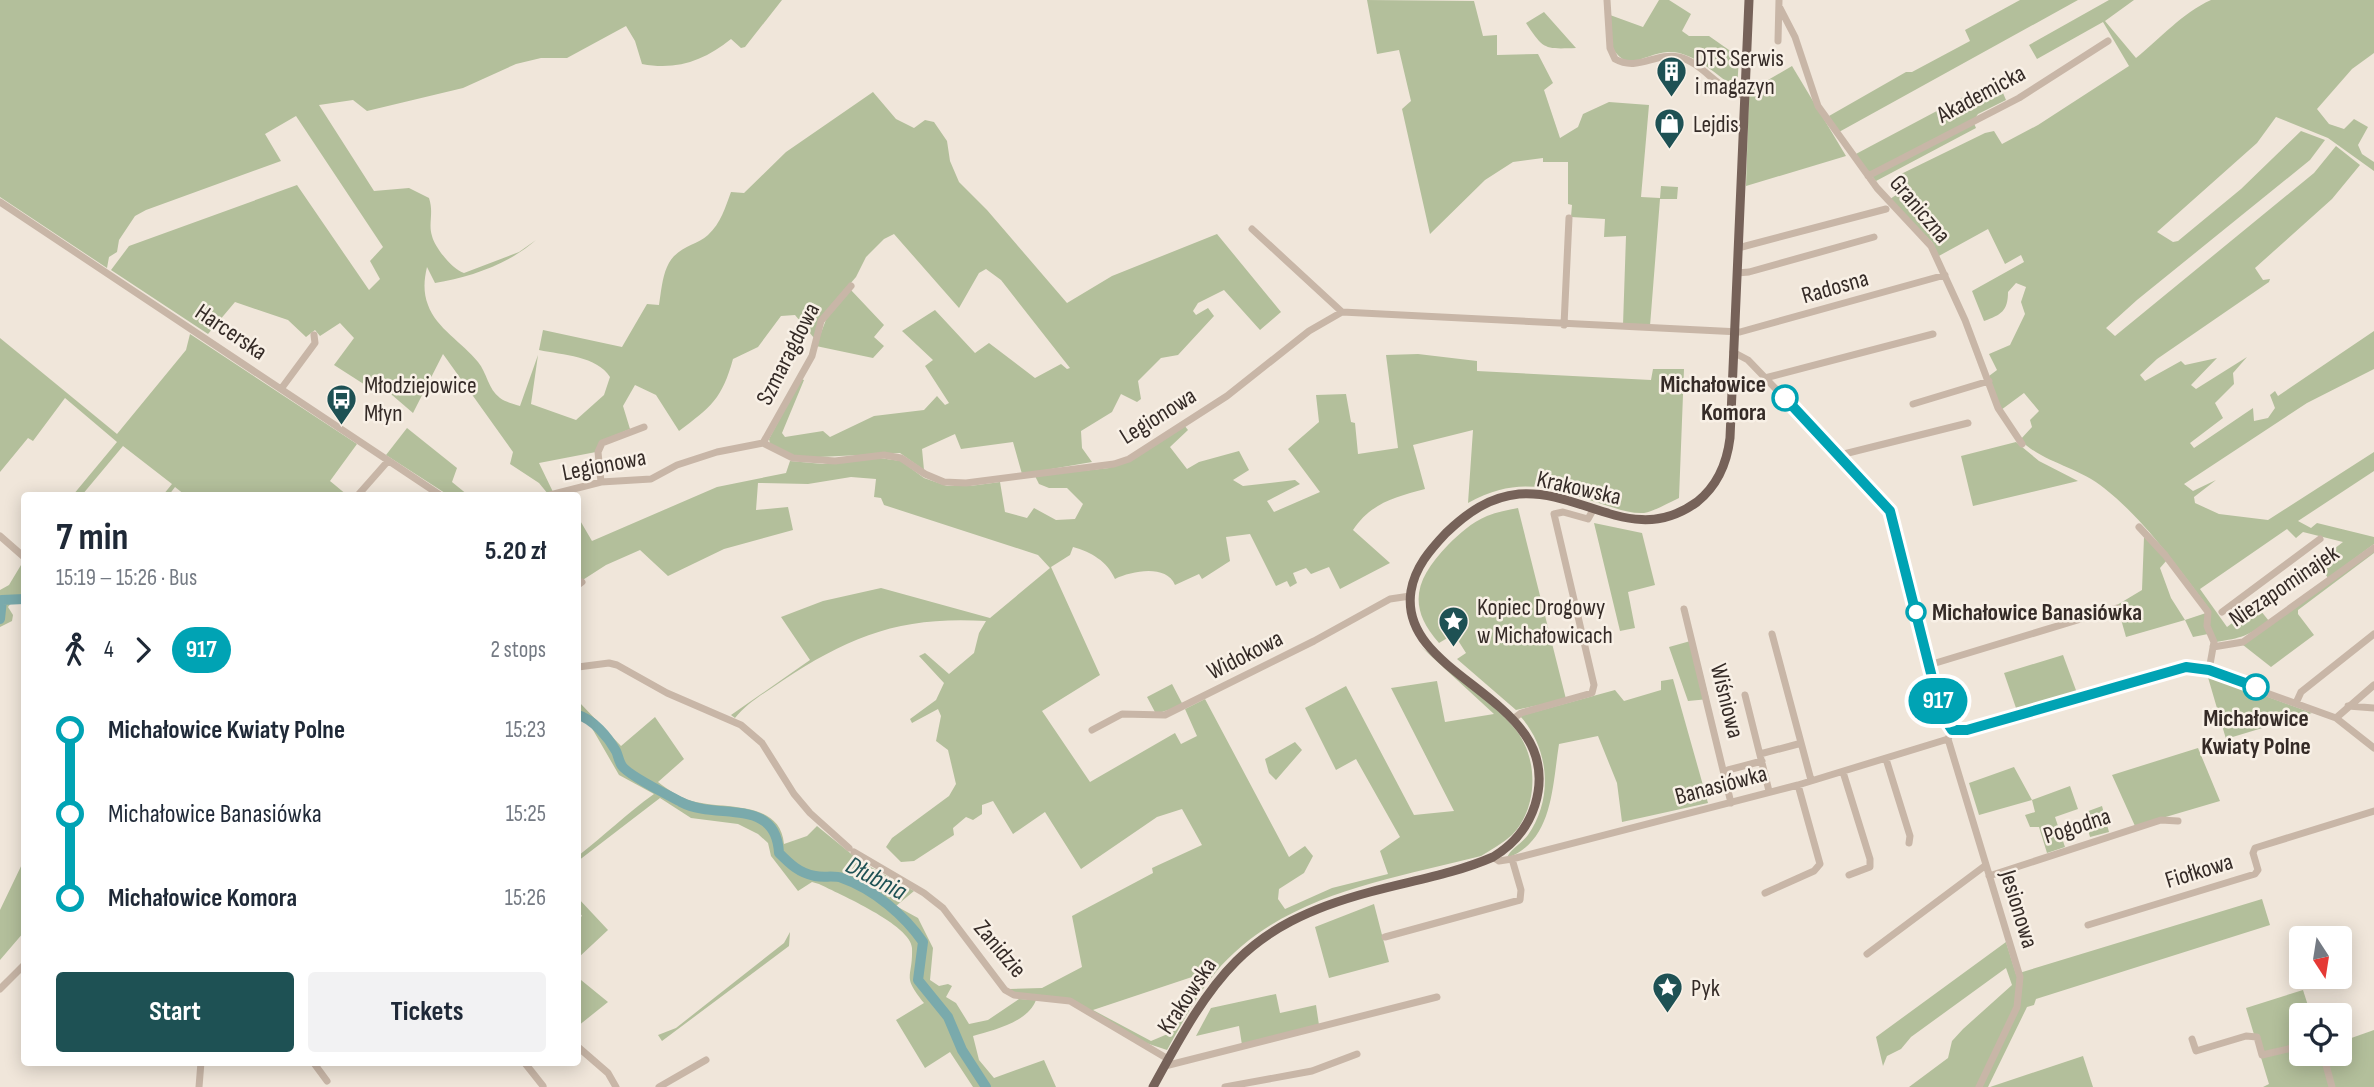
<!DOCTYPE html>
<meta charset="utf-8">
<style>
body{margin:0;font-family:"Sofia Sans Condensed",sans-serif;background:#f2f2f3;color:#1f2937;height:100vh;display:flex;flex-direction:column;font-size:26px;white-space:nowrap}
*{box-sizing:border-box;margin:0}
p{font-size:23px;color:#747a83}
.icon{flex:none;width:38px;height:38px;fill:none;stroke:currentColor;stroke-width:2;stroke-linecap:round;stroke-linejoin:round}
.map{position:relative;flex:1;overflow:hidden}
.side{position:absolute;left:21px;top:492px;width:560px;height:574px;display:flex;flex-direction:column;background:#fff;border-radius:7px;box-shadow:0 4px 18px #0003}
.side>*{flex:none}
.badge{padding:0 14px;border-radius:23px;font-size:24px;line-height:46px}
.needle{width:46px;rotate:168deg}
.fabs{position:absolute;left:2289px;top:926px;display:grid;gap:14px}
.fabs a{display:grid;place-items:center;width:63px;height:63px;border-radius:7px;background:#fff;box-shadow:0 4px 18px #0003;font-size:35px}
.map>.badge{position:absolute;translate:-50% -50%;box-shadow:0 0 0 4px #fff}
.legs{display:flex;align-items:center;gap:10px;height:77px;padding:0 35px;font-size:23px}
.legs p{margin-inline-start:auto}
.overview{display:flex;align-items:center;justify-content:space-between;height:119px;padding:0 35px}
h1{font-size:38px;font-weight:700;line-height:52px}
.cta{display:flex;gap:14px;margin-top:auto;padding:14px 35px}
.cta a{flex:1;height:80px;border-radius:7px;background:#1e5154;color:#fff;font-size:28px;font-weight:700;line-height:80px;text-align:center}
.cta a+a{background:#f2f2f3;color:#1f2937}
ul{padding:0 35px;list-style:none}
li{display:flex;align-items:center;gap:24px;height:84px;font-size:26px}
li i{display:grid;place-items:center;width:10px;height:100%;margin:0 9px;background:currentColor}
li i::after{content:'';width:18px;height:18px;margin:-9px;border:5px solid;border-radius:50%;background:#fff}
li p{margin-inline-start:auto}
li:first-child i{background:linear-gradient(#0000 50%,currentColor 0)}
li:last-child i{background:linear-gradient(currentColor 50%,#0000 0)}
.map>svg:first-child{display:block}
.green{fill:#b3bf9b;fill-rule:evenodd}
.lines{fill:none;stroke-linecap:round;stroke-linejoin:round}
.river{stroke:#7aaaac;stroke-width:10}
.minor{stroke:#c8b6a7;stroke-width:7}
.major{stroke:#766259;stroke-width:9}
.line-1-casing{stroke:#fff;stroke-width:16}
.line-1{stroke:#00a3b4;stroke-width:10}
.stop-1-dot{fill:#fff;stroke:#00a3b4;stroke-width:3.5}
.labels{text-anchor:middle;dominant-baseline:central;stroke-width:5;stroke-linejoin:round;paint-order:stroke}
.poi-label{font-size:24px;fill:#352b27;stroke:#f8f0e6;text-anchor:start}
.street-label{font-size:24px;fill:#352b27;stroke:#f8f0e6}
.stop-label{font-size:24px;font-weight:bold;fill:#352b27;stroke:#f8f0e6;text-anchor:end}
.water-label{font-size:26px;font-style:italic;fill:#1e5154;stroke:#f8f0e6}
</style>
<div class="map">
<svg width="2374" height="1087" viewBox="0 0 2374 1087">
<rect width="100%" height="100%" fill="#f0e6da"/>
<!-- green -->
<path class="green" d="M0,0h782l-37,47 -4,1 -10,-9c-26,21 -54,32 -89,25l-7,-23 -9,-15 -59,32h-26l-25,6 -53,24 -96,23 -14,-11 -34,5 55,86 35,-3 20,10c5,15 -1,26 3,38 3,12 21,34 32,37l55,-21 17,-12c-27,24 -66,37 -101,43l-8,-16c-3,13 -4,25 1,38 8,23 35,38 50,57 9,11 10,27 22,36 5,4 14,6 20,8l18,-51 -7,49 45,16 28,-25 6,-18c-13,-21 -47,-22 -71,-27l4,-20 79,17 25,-43 12,1c2,-12 3,-27 8,-38 9,-21 29,-21 41,-32 13,-12 17,-27 23,-43l13,1 42,-41 87,-60 23,27 18,9 11,-8 9,2 13,19 3,20 9,21 28,28 80,93 45,-27 105,-42 64,78 -21,18 -36,-40 -26,13 -5,8 3,4 12,-7 6,8 -36,39 -17,3 -23,23 3,18 -4,3 -16,-8 -9,18 -31,19 1,17 10,14 -70,12 -9,-32 -52,7 -6,-15 -33,15 2,21 -24,-17 -101,5 -29,-14 -1,-5 32,-60 3,1 -22,53 3,4 38,-6 7,6 44,-21 50,-6 13,-14 8,9 4,-2 -24,-37 8,-6 -31,-29 33,-21 40,43 14,-10 46,35 26,-14 6,5 3,-1 -69,-88 -15,-11 -7,4 -20,35 -65,-74 -10,5 -18,18 -10,20 -37,43 -5,18 -19,-23 -14,1 -23,31 -25,12c-11,40 -22,48 -54,72l-23,-36 -21,-10 -12,21 7,23 -24,10 -10,13 -57,11 14,29 -5,2 -9,-11 -29,-19 3,-12 -70,-98 -30,59 -35,-30 -5,7 -39,-25 20,-27 -14,-15 -20,13 -5,-6 -9,7 -18,-17 -53,-18 -27,32 -97,-64 18,-24 168,-61 72,105 11,-11 -10,-18 13,-14 -87,-131 -31,18 16,27 -135,49 -11,6 -16,24 -2,12 -8,5 -2,11 -107,-71z
M1367,0l107,1 9,35 14,-1v20l41,-1 15,29 -9,7 16,48 18,-11 5,-13 26,-12 40,3 -8,92 19,1 1,-12 17,1 -1,12h-17l-10,127 -27,-1 3,-89 -22,1 1,-18 -34,-2 1,-12 -4,-1v-42h-25v-4l-30,4 -28,18 -55,54 -28,-125 9,-8 -12,-51 -22,4z
M1659,0h10l22,14 -9,17 7,5h20l30,21 -2,33c-17,-13 -45,-40 -69,-38 -12,1 -26,7 -38,11 -24,-11 -18,-25 -20,-48l33,12z
M2020,0h58l-239,132 -10,-16 77,-44h6l58,-31 -5,-11z
M2109,0h25l-29,21 31,37c25,-20 46,-45 75,-58h163v53l-22,16 -35,40 12,15 15,5 10,-10 14,8 -10,18 4,9 12,8v9l-46,-33 -52,-21 -19,26 -100,89 16,10 5,-1 63,-52 60,-58 24,9 -15,20 -173,140 -31,28 9,8 199,-163 22,-27 24,19 -28,34 -77,69 8,12 7,-1 -1,3 -112,77 -17,16 5,6 36,-20 4,4 32,-7 -26,27 5,4 51,-32 -14,16 1,11 -19,19 8,15 -33,25 4,5 59,-40 1,13 14,-3 7,-10 -5,-13 5,-4 3,5 96,-65v38l-67,34 -123,81 9,7 23,-11 -22,17 1,6 24,11 49,6 106,-68v19l-76,50 13,7 6,-5 57,14v7l-46,34 -11,-16 26,-20 -40,-10 -7,6 -9,-9 -87,60 27,38 29,-22 13,16c-21,15 -28,17 -53,21l-7,-18 1,-14c-31,-41 -65,-90 -106,-122 -26,-21 -60,-25 -84,-48l12,-13 -2,-7 9,-9 -15,-18 -23,17 -12,-34 8,-6 -8,-16 21,-9 15,-31 -4,-12 5,-15 -10,-4 -8,9c0,19 -7,23 -24,29l-12,-30 52,-29 -3,-7 -16,9 -17,-35 -51,28 -5,-15 -45,-41 21,-14 -7,-13 84,-41 9,-2 8,13 36,-19 91,-59 -26,-44 -66,37 -8,-14z
M1544,12l32,36c-32,1 -32,2 -50,-25z
M1792,66l54,90 -100,30 3,-95z
M1997,79l9,21 -28,14 -5,7 3,7 -100,53 -22,-26z
M850,289l34,36 -10,12 10,9 -11,12 -57,-12 11,-29z
M190,334l167,110 -27,37 17,14h-162l-10,-8 -6,8h-6l9,-11 -49,-38 -41,49h-9l44,-53 -52,-44 -32,43 -5,-3 -28,34v-134l117,96 69,-84z
M1418,354l59,7v10l174,9 2,-11h31l-5,129c-11,5 -24,13 -35,15 -14,1 -29,-5 -42,-9 -53,-16 -82,-29 -134,-1l5,-73 -60,15 12,44c-30,8 -54,14 -72,41l37,33 -50,26 -11,-22 -18,7 -5,-6 -13,5 4,10 -7,4 -3,-6 -11,5 -26,-52 -24,3 4,24 -28,18 -3,-5 -24,11c-9,-21 -43,-14 -60,-6 -8,-18 -24,-27 -42,-32l-3,8 -19,12 49,108 -58,36 48,71 85,-49 6,11 16,-8 -12,-27 20,-10 84,158 16,-11 8,10 -9,17 -25,16 -1,10 7,10 47,-21 56,-14 -8,-23 20,-14 -44,-78 -20,11 -31,-62 41,-22 68,129 40,-4 -63,-123 46,-7 8,41 49,-8 -75,-69c31,27 71,53 97,85 23,30 22,78 -4,105 -9,8 -20,14 -31,21 -93,24 -200,38 -266,117 -19,23 -33,50 -48,77l-21,-7 -66,-39 -65,-10 -6,-5 33,-1 40,-21 -10,-51 81,-43 -1,-5 50,-23 -20,-36 -25,8 -76,52 -36,-57 -32,22 -20,-33 -11,4v9l-9,6 -7,-3 -13,11 1,7 -40,26 -13,1 -15,-15 6,-9 57,-42 7,-12 -8,-34 -12,-9 5,-25 -3,-7 -26,14 -2,-4 26,-19 8,-17 -25,-27 6,-3 24,21 25,-21 5,-20 7,-12c-84,-5 -135,14 -204,60 -16,11 -35,22 -47,37l-4,-3 79,-55 -29,-43 42,-16 58,-13 109,30 60,-50 -12,-13 -154,-50 -3,-7 -7,-1 2,-18 -25,-2 -43,7 -50,-1 -2,27 32,-3 5,23 -69,19 -56,27 -28,-26 -34,15 -28,18v-66l14,24 125,-54 69,-14 4,-12 33,3 56,-6 22,3 23,17 23,8h23l30,-4 5,30 22,6 7,-10 22,12 19,-1 8,-15 -16,-16h-18l-10,-4 -4,-8 74,-8 75,-43 4,5 -18,17 17,22 12,-7 40,-11 10,19 -16,10 10,6 52,-6 5,4 -33,17 7,11 46,-20 -32,-43 31,-27 -3,-27 30,-1 5,28 4,1 3,31 40,-6 -12,-93zM1204,973l-34,60 -19,8 -58,-31z
M407,428l50,40 -5,14 16,13h-20l-62,-40z
M2016,442l23,19 39,20 -105,25 -12,-50z
M1518,508l48,191 -50,11 -59,-51 9,-6 -12,-19 -15,9c-33,-37 -23,-65 9,-98 12,-12 23,-22 39,-29 10,-4 21,-6 31,-8z
M1594,523l48,10 13,52 -27,7 7,36 -15,3z
M2144,537l23,23 -7,8 11,30 14,22 21,-7 2,21 -15,3 -8,-17 -59,17 -9,-32 25,-15z
M2374,550v3l-76,57v4l16,21 -43,32 -28,-22z
M24,560v44c-6,-3 -12,-3 -16,3l5,8 -1,6 -12,6v-37l9,-5z
M1694,640l15,59 -21,2 -19,-54z
M2063,655l14,38 -61,15 -12,-35z
M2207,674l1,1 104,38 -86,26z
M1673,679l35,124 -86,19 -5,-39 -19,-47 -39,8c-7,44 -6,97 -52,114 2,-8 15,-15 21,-23 26,-37 21,-87 -8,-119l95,-26 9,11 37,-11v-9z
M1172,684l11,21 -27,9 -9,-17z
M580,703l41,43 34,-29 29,42 -26,23c9,7 22,16 34,19 31,9 88,-2 92,43l23,-8 10,-10 43,35 54,30 -18,15 22,12 15,30 -3,32 9,6 9,-2 4,2 -6,11 10,6 13,21 19,-4 31,-21 17,1c-8,22 -42,30 -63,36l6,24 15,18 50,-18 12,27h-83l-23,-35 -25,16 -29,-48 28,-17c-23,-29 -11,-23 -12,-55 -1,-23 -73,-54 -93,-64l-7,-2 -14,9 -27,-35 -3,-13 -10,-9 -20,-10 -47,-6 -31,-20 -82,63v-5c26,-20 49,-43 76,-62l-35,-19 -30,-52 -11,-3z
M1295,742l7,8 -26,30 -7,-7 -4,-14z
M2198,748l22,53 -85,25 -23,-51z
M2014,767l18,33 38,-14 8,23 -23,8 10,30 -18,6 -8,-26h-9l-5,-12 10,-3 -3,-12 -53,15 -10,-32z
M2102,806l7,26 -19,5 -7,-24z
M24,860v72l-24,28v-50z
M578,898l30,32 -30,28v-39l4,-3 -4,-6z
M2262,899l8,26 -234,74 -2,6 -7,2 -39,80h-79l39,-29 4,-17 11,-12 49,-44 -6,-17 -95,69 -10,12 -14,7 -4,10 -7,-29 130,-95 10,32z
M1374,904l15,58 -60,16 -14,-51z
M790,932l-1,14 -127,95 -4,-6 18,-7 108,-85z
M581,980l27,22 -30,24v-43z
M2303,990l8,25h-10v39h39v-12l34,-12v57h-111l6,-3 -23,-76z
M1276,994l4,19 36,-8 3,20 -77,20 -3,-19 -43,10 15,-28z
M2083,1056l10,31h-103z"/>
<g class="lines">
<!-- river -->
<path class="river" d="M0,619l2,-19 22,-1
M578,715c15,4 30,22 38,36 2,4 3,11 6,15 7,10 46,29 59,36 36,19 95,-6 98,51 11,11 20,20 36,23 9,2 19,-1 27,2 32,11 63,38 81,64l-5,38 30,37 14,33 24,37"/>
<!-- minor -->
<path class="minor" d="M1607,0l3,48 5,11c23,13 40,-7 64,-2 25,6 40,36 66,38
M1779,6l16,31 23,69 59,82 54,58 34,74 33,88 24,36
M1778,41l1,-41
M1868,176l151,-78 89,-57
M0,202l440,293
M1252,229l90,83
M1738,248l148,-39
M1737,273l12,-1 125,-35
M1564,325l5,-107
M1733,352l15,8 130,135 12,16 51,202 11,17h15l227,-63 142,51 38,30
M1765,378l168,-44
M281,389l34,-46 -1,-8
M1913,404l76,-23
M763,443l49,-87 9,-35 30,-35
M1840,455l128,-32
M601,482l-3,-30 4,-9 42,-16
M358,495l30,-34
M550,495l51,-13 50,-3 26,-14 40,-13 46,-9 30,15 42,3 49,-6 17,3 24,16 19,8 22,1 148,-19 15,-5 98,-63 82,-65 33,-19 398,20 205,-57
M2139,527l26,28 43,57 -1,14 7,16 -5,28
M0,536l24,21
M578,585l4,-3
M1684,609l47,194
M2222,612l98,-73
M1772,634l39,146
M2213,647l30,-5 131,-94
M1929,665l188,-57
M578,667l31,-4 8,2 50,28 74,32 21,18 32,51 16,19 39,35
M1745,695l24,96
M2296,703l5,-11 73,-58
M2348,706l26,2
M2336,718l38,-33
M1513,719l8,-6 71,-20 2,-8 -40,-171 9,-2 25,7 5,-9
M1092,730l30,-16 43,1 149,-74 76,-42 20,-3
M1948,739l72,238 -3,30 -38,80
M1760,754l38,-10
M1886,759l24,77 -1,7
M1728,770l34,-9
M1843,772l27,87v8l-21,8
M854,852l70,41 19,15 62,82 9,5 56,6 98,58
M1493,857l6,4 13,-2 286,-74 150,-46 4,-9
M1989,876l172,-56 17,1
M1765,893l49,-22 6,-7 -22,-79
M2088,925l167,-51 3,-4 -5,-17 2,-5 119,-37
M1385,937l135,-37 1,-10 -9,-31
M1867,954l119,-89
M0,989l24,-24
M2192,1039l4,12 50,-15 11,1 5,18 39,-9
M578,1047l30,26 8,14
M2323,1054l9,33
M313,1062l14,19
M524,1062l19,24
M1165,1066l272,-69
M199,1087l2,-25
M659,1087l47,-27
M1225,1087l87,-16 45,-17"/>
<!-- major -->
<path class="major" d="M1153,1087c60,-110 90,-161 217,-195 40,-11 84,-18 123,-35 20,-12 35,-30 42,-52 33,-108 -138,-125 -124,-214 4,-24 19,-41 35,-58 21,-20 43,-36 73,-39 64,-5 115,54 178,8 20,-16 30,-39 33,-64l19,-438"/>
</g>
<g class="lines">
<defs>
<path id="line-1" d="M1785,398l105,113 51,202 11,17h15l219,-63 23,3 47,17"/>
</defs>
<!-- line-1 casing -->
<use href="#line-1" class="line-1-casing"/>
<!-- line-1 -->
<use href="#line-1" class="line-1"/>
</g>
<!-- icons -->
<defs>
<symbol id="building-pin" viewBox="-11 -11 22 30"><path d="M0 17L-7.5 6A9.5 9.5 0 1 1 7.5 6Z" fill="#1e5154" stroke="#f8f0e6"/><path d="M-4-6H4V6H1V3H-1V6H-4ZM-2.5-4.3h1.7v1.8h-1.7ZM.8-4.3h1.7v1.8H.8ZM-2.5-1h1.7V.8h-1.7ZM.8-1h1.7V.8H.8Z" fill="#fff"/></symbol>
<symbol id="shop-pin" viewBox="-11 -11 22 30"><path d="M0 17L-7.5 6A9.5 9.5 0 1 1 7.5 6Z" fill="#1e5154" stroke="#f8f0e6"/><path d="M-5-2.5h2.3a2.7 3.5 0 0 1 5.4 0H5L5.5 6h-11ZM-1.5-2.5h3a1.5 2.3 0 0 0-3 0Z" fill="#fff"/></symbol>
<symbol id="bus-pin" viewBox="-11 -11 22 30"><path d="M0 17L-7.5 6A9.5 9.5 0 1 1 7.5 6Z" fill="#1e5154" stroke="#f8f0e6"/><path d="M-5-6H5V4H4V6H2V4H-2V6H-4V4H-5ZM-3.5-4V0h7V-4ZM-3.5 1.2v1.5H-2V1.2ZM2 1.2v1.5H3.5V1.2Z" fill="#fff"/></symbol>
<symbol id="sight-pin" viewBox="-11 -11 22 30"><path d="M0 17L-7.5 6A9.5 9.5 0 1 1 7.5 6Z" fill="#1e5154" stroke="#f8f0e6"/><path d="M0-6L1.8-2.2L6-1.7L2.9 1.2L3.7 5.4L0 3.3L-3.7 5.4L-2.9 1.2L-6-1.7L-1.8-2.2Z" fill="#fff"/></symbol>
</defs>
<g fill-rule="evenodd">
<use href="#building-pin" x="1654" y="54" width="35" height="47"/>
<use href="#shop-pin" x="1652" y="106" width="35" height="47"/>
<use href="#bus-pin" x="324" y="382" width="35" height="47"/>
<use href="#sight-pin" x="1436" y="604" width="35" height="47"/>
<use href="#sight-pin" x="1650" y="970" width="35" height="47"/>
</g>
<!-- markers -->
<g class="stop-1-dot">
<circle cx="1785" cy="398" r="12"/>
<circle cx="1916" cy="612" r="9"/>
<circle cx="2256" cy="687" r="12"/>
</g>
<g class="labels">
<!-- poi labels -->
<g class="poi-label">
<text x="1695" y="58">DTS Serwis<tspan x="1695" dy="28">i magazyn</tspan></text>
<text x="1693" y="124">Lejdis</text>
<text x="364" y="385">Młodziejowice<tspan x="364" dy="28">Młyn</tspan></text>
<text x="1477" y="607">Kopiec Drogowy<tspan x="1477" dy="28">w Michałowicach</tspan></text>
<text x="1691" y="988">Pyk</text>
</g>
<!-- street labels -->
<g class="street-label">
<text transform="translate(1981 94) rotate(-28)">Akademicka</text>
<text transform="translate(1920 209) rotate(50)">Graniczna</text>
<text transform="translate(1835 287) rotate(-16)">Radosna</text>
<text transform="translate(231 332) rotate(34)">Harcerska</text>
<text transform="translate(788 354) rotate(-63)">Szmaragdowa</text>
<text transform="translate(1158 416) rotate(-32)">Legionowa</text>
<text transform="translate(604 465) rotate(-11)">Legionowa</text>
<text transform="translate(1579 488) rotate(13)">Krakowska</text>
<text transform="translate(2284 586) rotate(-34)">Niezapominajek</text>
<text transform="translate(1245 655) rotate(-27)">Widokowa</text>
<text transform="translate(1727 701) rotate(76)">Wiśniowa</text>
<text transform="translate(1721 785) rotate(-15)">Banasiówka</text>
<text transform="translate(2077 826) rotate(-18)">Pogodna</text>
<text transform="translate(2199 871) rotate(-17)">Fiołkowa</text>
<text transform="translate(2019 909) rotate(73)">Jesionowa</text>
<text transform="translate(1000 949) rotate(50)">Zanidzie</text>
<text transform="translate(1187 996) rotate(-56)">Krakowska</text>
</g>
<!-- stop labels -->
<g class="stop-label">
<text x="1766" y="384">Michałowice<tspan x="1766" dy="28">Komora</tspan></text>
<text x="1932" y="612" text-anchor="start">Michałowice Banasiówka</text>
<text x="2256" y="718" text-anchor="middle">Michałowice<tspan x="2256" dy="28">Kwiaty Polne</tspan></text>
</g>
<!-- water labels -->
<g class="water-label">
<text transform="translate(876 879) rotate(28)">Dłubnia</text>
</g>
</g>
</svg>
<div class="fabs">
<a><svg class="needle" viewBox="-14 -14 28 28"><path d="M0-13l5 13h-10z" fill="#e53935"/><path d="M0 13l5-13h-10z" fill="#747a83"/></svg></a>
<a><svg class="icon" aria-label="locate" viewBox="0 0 24 24"><circle cx="12" cy="12" r="6"/><path d="M12 2v4M12 18v4M2 12h4M18 12h4"/></svg></a>
</div>
<b class="badge" style="left:1938px;top:701px;background:#00a3b4;color:#fff">917</b>
<section class="side">
<div class="overview"><div><h1>7 min</h1><p>15:19 – 15:26 · Bus</p></div><b>5.20 zł</b></div>
<div class="legs"><svg class="icon" aria-label="walk" viewBox="0 0 24 24"><circle cx="13" cy="4" r="2"/><path d="M13 8l-2 6 4 7M11 14l-3 7M7 12l3-4h3l4 4"/></svg>4<svg class="icon" aria-label="forward" viewBox="0 0 24 24"><path d="M9 5l7 7-7 7"/></svg><b class="badge" style="background:#00a3b4;color:#fff">917</b><p>2 stops</p></div>
<ul>
<li><i style="color:#00a3b4"></i><b>Michałowice Kwiaty Polne</b><p>15:23</p></li>
<li><i style="color:#00a3b4"></i><span>Michałowice Banasiówka</span><p>15:25</p></li>
<li><i style="color:#00a3b4"></i><b>Michałowice Komora</b><p>15:26</p></li>
</ul>
<div class="cta"><a>Start</a><a>Tickets</a></div>
</section>
</div>
